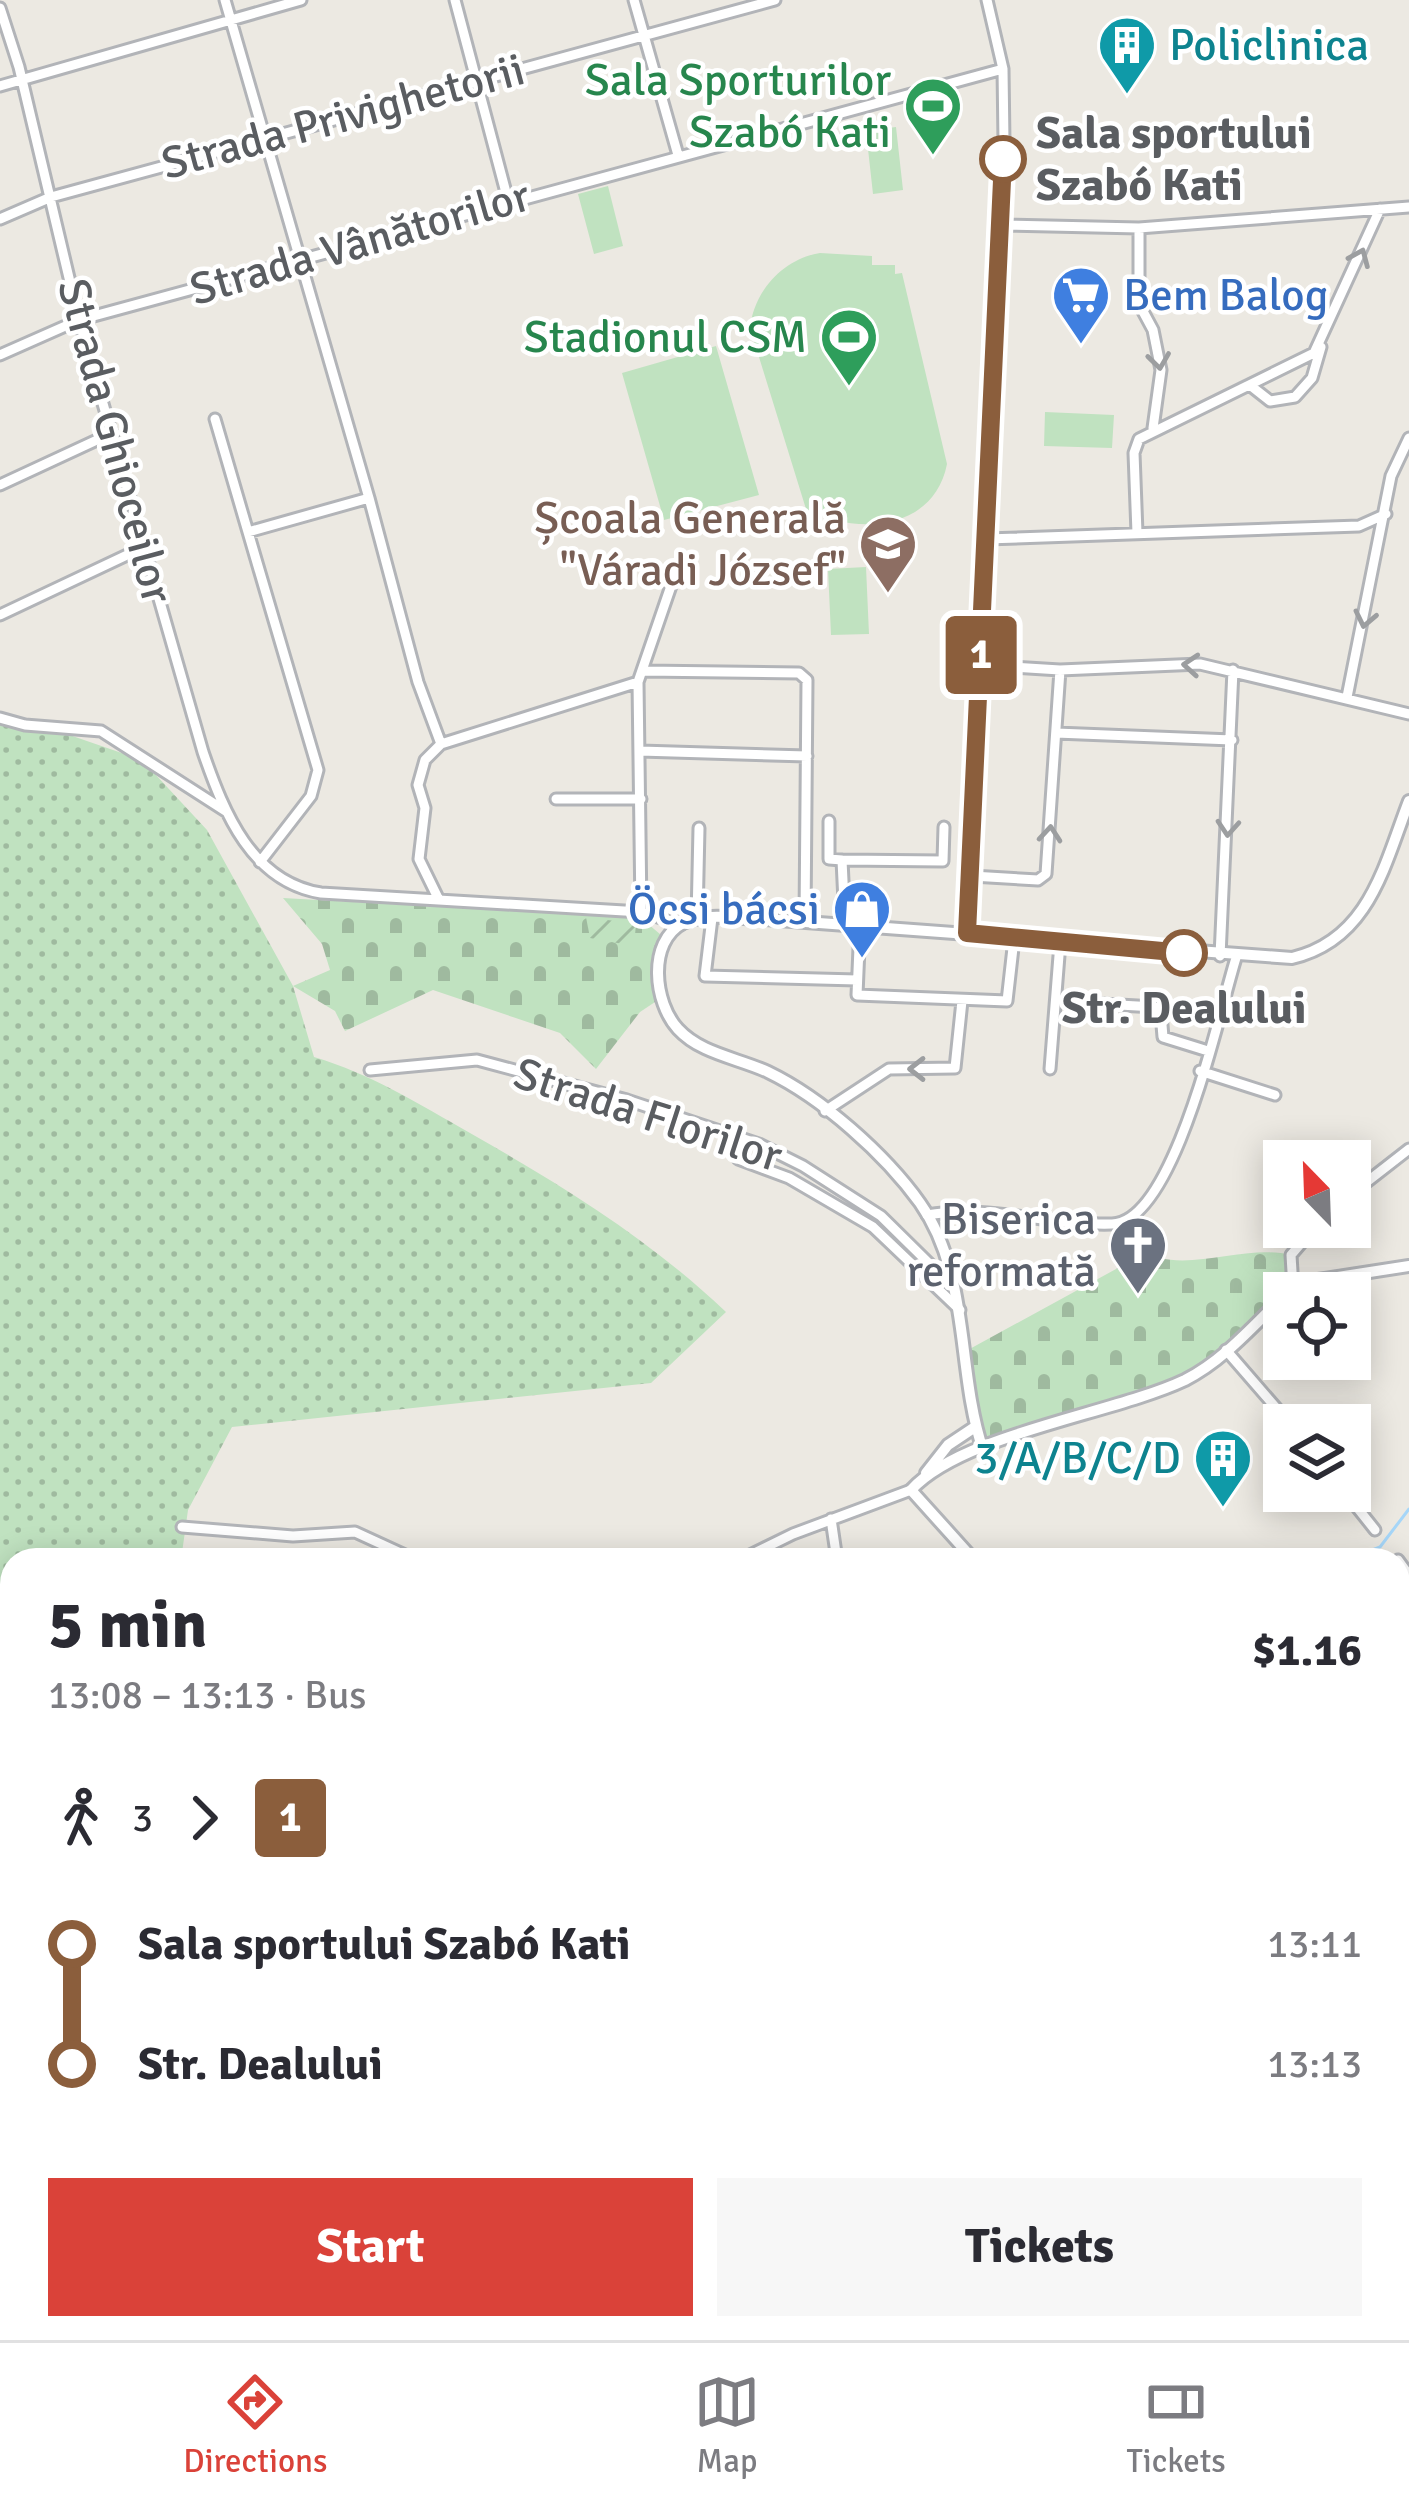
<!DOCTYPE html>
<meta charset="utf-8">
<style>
body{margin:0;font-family:Signika,sans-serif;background:#f7f7f7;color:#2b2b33;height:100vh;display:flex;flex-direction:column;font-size:45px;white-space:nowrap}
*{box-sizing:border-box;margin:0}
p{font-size:39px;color:#7c7c81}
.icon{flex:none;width:66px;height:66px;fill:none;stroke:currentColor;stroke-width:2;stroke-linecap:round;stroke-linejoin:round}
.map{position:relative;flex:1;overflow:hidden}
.details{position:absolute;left:0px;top:1548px;width:1410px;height:792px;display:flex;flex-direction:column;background:#fff;border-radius:36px 36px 0 0;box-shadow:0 6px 30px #0003}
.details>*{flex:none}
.badge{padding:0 24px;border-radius:9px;font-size:42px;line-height:78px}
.needle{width:78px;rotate:337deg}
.buttons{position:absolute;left:1263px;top:1140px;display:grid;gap:24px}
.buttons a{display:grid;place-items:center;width:108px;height:108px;border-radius:0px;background:#fff;box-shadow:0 6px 30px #0003;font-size:60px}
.map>.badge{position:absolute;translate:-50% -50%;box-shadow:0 0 0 6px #fff}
.legs{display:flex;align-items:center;gap:18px;height:132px;padding:0 48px;font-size:39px}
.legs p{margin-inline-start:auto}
.summary{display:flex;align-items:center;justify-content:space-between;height:204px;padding:0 48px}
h1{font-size:66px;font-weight:700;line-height:90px}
.primary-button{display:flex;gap:24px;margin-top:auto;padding:24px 48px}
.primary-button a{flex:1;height:138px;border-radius:0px;background:#da4239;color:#fff;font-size:48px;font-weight:700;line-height:138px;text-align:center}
.primary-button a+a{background:#f7f7f7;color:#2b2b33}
ul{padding:0 48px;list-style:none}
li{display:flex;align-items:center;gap:42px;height:120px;font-size:45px}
li i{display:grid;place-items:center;width:18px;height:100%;margin:0 15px;background:currentColor}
li i::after{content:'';width:30px;height:30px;margin:-15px;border:9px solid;border-radius:50%;background:#fff}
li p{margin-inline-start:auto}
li:first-child i{background:linear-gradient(#0000 50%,currentColor 0)}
li:last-child i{background:linear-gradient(currentColor 50%,#0000 0)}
.menu{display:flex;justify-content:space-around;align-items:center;height:168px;border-top:3px solid #e1e1e2;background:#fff;font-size:33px;color:#7c7c81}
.menu a{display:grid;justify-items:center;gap:6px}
.menu .selected{color:#da4239}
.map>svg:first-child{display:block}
.grass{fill:url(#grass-dots)}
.cemetery{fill:url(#cemetery-stones)}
.park{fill:#c0e2c0}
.garden{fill:url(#garden-furrows)}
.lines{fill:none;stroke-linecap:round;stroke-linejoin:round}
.stream{stroke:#a6d6f8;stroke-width:3}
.minor-casing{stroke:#b2b4b8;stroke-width:15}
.tertiary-casing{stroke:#b2b4b8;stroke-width:16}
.primary-casing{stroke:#e5bd61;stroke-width:20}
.minor{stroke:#fff;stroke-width:9}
.tertiary{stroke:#fff;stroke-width:10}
.primary{stroke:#f8eaaa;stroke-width:14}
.oneway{stroke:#9c9ea0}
.line-1-casing{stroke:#fff;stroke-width:27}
.line-1{stroke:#8b5e3c;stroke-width:18}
.stop-1-dot{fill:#fff;stroke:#8b5e3c;stroke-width:6}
.labels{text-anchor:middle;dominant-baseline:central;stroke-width:9;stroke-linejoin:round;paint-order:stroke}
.culture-label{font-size:45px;fill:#0d838f;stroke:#fff;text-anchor:start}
.leisure-label{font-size:45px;fill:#27864d;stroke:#fff;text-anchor:end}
.street-label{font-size:45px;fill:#5a5d61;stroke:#fff}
.stop-label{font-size:45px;font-weight:bold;fill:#5a5d61;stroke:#fff;text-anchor:start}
.shop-label{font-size:45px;fill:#366cbe;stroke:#fff;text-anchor:start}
.education-label{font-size:45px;fill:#785e54;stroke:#fff;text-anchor:end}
.worship-label{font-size:45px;fill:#5b616d;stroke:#fff;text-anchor:end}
</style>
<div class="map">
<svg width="1409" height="2340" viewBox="0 0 1409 2340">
<defs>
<pattern id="grass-dots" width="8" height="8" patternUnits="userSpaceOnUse" patternTransform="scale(3)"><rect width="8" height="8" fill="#c0e2c0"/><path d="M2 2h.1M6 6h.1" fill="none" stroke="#9fba9f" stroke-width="1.8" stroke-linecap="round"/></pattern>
<pattern id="cemetery-stones" width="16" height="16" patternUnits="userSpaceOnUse" patternTransform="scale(3)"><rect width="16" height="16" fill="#c0e2c0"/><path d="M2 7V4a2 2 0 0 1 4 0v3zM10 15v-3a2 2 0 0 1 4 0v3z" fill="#9fba9f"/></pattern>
<pattern id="garden-furrows" width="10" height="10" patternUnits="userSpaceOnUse" patternTransform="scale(3)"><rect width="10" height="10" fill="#c0e2c0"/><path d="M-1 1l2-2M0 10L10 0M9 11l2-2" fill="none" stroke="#9fba9f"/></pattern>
</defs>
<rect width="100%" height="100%" fill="#ece9e2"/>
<!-- grass -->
<path class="grass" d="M0,711l142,49 65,70 86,156 21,71c57,17 105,47 156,76 93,53 178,105 256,179l-75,71 -419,44 -44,83 -7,50h-169v136l-12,2z
M12,2020v308h389l-3,12h-398v-319z
M593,2328h616l-4,12h-610z"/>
<!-- cemetery -->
<path class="cemetery" d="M283,898l358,20 26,22 -5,12 -1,46 -21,14 -44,57 -36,-36 -127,-43 -88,41 -10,-20 -42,-25 37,-16 -8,-26z
M1138,1249c43,28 105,-6 153,6l2,33 -95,85 -215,77 -17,-99 161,-88z"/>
<!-- park -->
<path class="park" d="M896,127l7,63 -30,4 -7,-63z
M608,186l15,60 -29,8 -16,-60z
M820,253l52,3v9h23v9l7,-1 45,191c-13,67 -91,72 -141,45l-56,-181c4,-37 33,-69 70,-75z
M716,346l43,149 -95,25 -42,-147z
M1045,412l69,3 -2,33 -68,-2z
M866,567l3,67 -38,1 -3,-66z"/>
<!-- garden -->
<path class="garden" d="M586,917l50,7 -2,22 -44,-8z"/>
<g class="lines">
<!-- stream -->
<path class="stream" d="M1347,1560l33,-13 29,-38
M0,1722h12"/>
<defs>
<path id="minor" d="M455,0l53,200
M634,0l44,155
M0,8l19,59 60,253 124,432c21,61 49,130 118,141l320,19 41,12
M0,86l301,-86
M0,219l51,-22 724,-197
M1001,225l138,3 270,-21
M1139,228v76l14,26 8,40 -8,58
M0,355l79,-35 924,-251
M1251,386l19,15 25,-4 17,-19 9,-31
M215,419l33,113 121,-34 -144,-498
M0,485l112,-52
M369,498l49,184 23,62 -16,16 -7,25 7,23 -6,51 20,41
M248,532l70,238 -7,26 -51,66
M1137,533l-3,-80 5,-14 175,-86 66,-144
M986,539l373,-13 27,-12
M0,615l144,-68
M981,665l79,5 140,-6 209,50
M644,671l155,2 8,7 -2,241
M1347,697l44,-221 18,-38
M0,718l25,7 76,6 126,81
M1056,733l176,7
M441,744l197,-62
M640,751l167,5
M556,799h85
M829,821v38l13,1
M972,876l66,4 8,-6 14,-204
M641,912l-3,-230 33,-96
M712,918l-7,58 152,4
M697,919l2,-91
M845,923l-3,-63 101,1 1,-34
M860,924l-3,71 150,6 7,-62
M967,933l37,-791 -1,-73 -16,-69
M1220,956l13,-286
M1066,1002l89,5 6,6 2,24 45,14
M1050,1069l10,-126
M370,1070l107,-10 150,40 132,44 44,22 78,50 73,72
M1200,1071l75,24
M825,1111l64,-42 66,-1 7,-67
M738,1159l51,19 84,49 87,83
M1350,1195l59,-46
M927,1215c61,-11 124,11 185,9 63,-2 107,-212 124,-266
M1293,1288l-2,-33 24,-28
M1226,1350l65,75
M1344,1491l31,39
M831,1519l6,41
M182,1527l111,9 62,-4 61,28
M740,1560l53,-26 118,-44
M1398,1560l11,15
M0,1874l12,6
M1398,1924l11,-5
M470,2328l2,12
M1263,2328l3,12
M556,2340l47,-6"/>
<path id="tertiary" d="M1287,1293l31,-13 91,-14
M983,1450c-27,-80 -12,-174 -63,-247 -35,-49 -98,-105 -152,-131 -30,-14 -67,-18 -90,-43 -24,-26 -31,-87 5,-106 22,-11 58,-4 82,-4l527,39c77,-18 92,-92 117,-157
M926,1473l22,-28 27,-18
M974,1560l-63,-70c51,-56 202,-76 274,-110 38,-19 69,-55 99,-84"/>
<path id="primary" d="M1398,1736l11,-9
M0,1914l12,2"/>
</defs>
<!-- minor casing -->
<use href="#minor" class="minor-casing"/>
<!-- tertiary casing -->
<use href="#tertiary" class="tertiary-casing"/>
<!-- primary casing -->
<use href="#primary" class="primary-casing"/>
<!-- minor -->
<use href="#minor" class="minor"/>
<!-- tertiary -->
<use href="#tertiary" class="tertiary"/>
<!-- primary -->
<use href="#primary" class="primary"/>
</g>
<!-- one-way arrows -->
<defs><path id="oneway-chevron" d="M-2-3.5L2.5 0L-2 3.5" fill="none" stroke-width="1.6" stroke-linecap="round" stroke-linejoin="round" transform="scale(3)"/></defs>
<g class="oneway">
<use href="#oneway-chevron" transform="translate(1360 257) rotate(-67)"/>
<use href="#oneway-chevron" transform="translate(1159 361) rotate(82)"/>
<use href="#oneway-chevron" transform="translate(1365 619) rotate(102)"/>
<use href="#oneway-chevron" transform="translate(1191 665) rotate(-176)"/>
<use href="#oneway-chevron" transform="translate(1228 828) rotate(94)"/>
<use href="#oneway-chevron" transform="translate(1050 834) rotate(-85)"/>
<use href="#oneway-chevron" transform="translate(917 1069) rotate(-180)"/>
</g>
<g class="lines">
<defs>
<path id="line-1" d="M1003,159l-36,774 217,20"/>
</defs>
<!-- line-1 casing -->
<use href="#line-1" class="line-1-casing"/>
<!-- line-1 -->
<use href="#line-1" class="line-1"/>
</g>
<!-- icons -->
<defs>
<symbol id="building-pin" viewBox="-11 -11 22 30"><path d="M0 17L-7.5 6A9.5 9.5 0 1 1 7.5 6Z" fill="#0f9aa8" stroke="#fff"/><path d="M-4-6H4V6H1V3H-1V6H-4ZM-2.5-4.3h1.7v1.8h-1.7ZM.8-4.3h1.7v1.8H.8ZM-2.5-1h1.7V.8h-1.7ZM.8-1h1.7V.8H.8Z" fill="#fff"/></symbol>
<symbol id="stadium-pin" viewBox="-11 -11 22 30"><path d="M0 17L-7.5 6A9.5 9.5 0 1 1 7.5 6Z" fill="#2e9e5b" stroke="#fff"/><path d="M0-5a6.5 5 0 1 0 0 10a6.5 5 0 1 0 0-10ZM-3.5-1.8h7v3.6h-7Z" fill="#fff"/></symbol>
<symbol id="supermarket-pin" viewBox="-11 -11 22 30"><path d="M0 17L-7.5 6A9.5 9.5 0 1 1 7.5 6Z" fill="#3f7fe0" stroke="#fff"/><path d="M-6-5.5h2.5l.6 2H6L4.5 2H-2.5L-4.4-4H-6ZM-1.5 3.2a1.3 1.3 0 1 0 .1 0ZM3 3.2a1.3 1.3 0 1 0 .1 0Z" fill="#fff"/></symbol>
<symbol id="school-pin" viewBox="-11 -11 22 30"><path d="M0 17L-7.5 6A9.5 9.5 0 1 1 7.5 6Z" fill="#8d6e63" stroke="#fff"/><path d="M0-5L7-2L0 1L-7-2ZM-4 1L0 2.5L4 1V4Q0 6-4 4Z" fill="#fff"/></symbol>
<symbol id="shop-pin" viewBox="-11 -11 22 30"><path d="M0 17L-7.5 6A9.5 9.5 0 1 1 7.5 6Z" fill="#3f7fe0" stroke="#fff"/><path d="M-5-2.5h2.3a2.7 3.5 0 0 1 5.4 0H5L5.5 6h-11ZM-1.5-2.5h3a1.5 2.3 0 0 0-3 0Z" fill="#fff"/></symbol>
<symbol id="church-pin" viewBox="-11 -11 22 30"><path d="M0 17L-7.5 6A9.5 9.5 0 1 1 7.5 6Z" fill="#6b7280" stroke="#fff"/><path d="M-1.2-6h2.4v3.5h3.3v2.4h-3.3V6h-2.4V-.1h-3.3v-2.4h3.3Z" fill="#fff"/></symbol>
</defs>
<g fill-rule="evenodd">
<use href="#building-pin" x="1094" y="12" width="66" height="90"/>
<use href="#stadium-pin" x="900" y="73" width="66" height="90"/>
<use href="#supermarket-pin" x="1048" y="262" width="66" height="90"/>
<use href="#stadium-pin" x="816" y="304" width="66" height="90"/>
<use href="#school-pin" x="855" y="511" width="66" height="90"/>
<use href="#shop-pin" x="829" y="876" width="66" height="90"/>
<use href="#church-pin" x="1105" y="1212" width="66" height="90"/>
<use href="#building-pin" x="1190" y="1425" width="66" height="90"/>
</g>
<!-- markers -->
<g class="stop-1-dot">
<circle cx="1003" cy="159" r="21"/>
<circle cx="1184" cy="953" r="21"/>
</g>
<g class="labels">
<!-- culture labels -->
<g class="culture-label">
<text x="1169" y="45">Policlinica</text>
<text x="1181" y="1458" text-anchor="end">3/A/B/C/D</text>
</g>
<!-- leisure labels -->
<g class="leisure-label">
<text x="891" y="80">Sala Sporturilor<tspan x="891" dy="52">Szabó Kati</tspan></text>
<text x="807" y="337">Stadionul CSM</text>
</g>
<!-- street labels -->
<g class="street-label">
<text transform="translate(343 117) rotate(-15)">Strada Privighetorii</text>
<text transform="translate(360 243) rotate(-16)">Strada Vânătorilor</text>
<text transform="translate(115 441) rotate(75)">Strada Ghioceilor</text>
<text transform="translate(648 1115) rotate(18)">Strada Florilor</text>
</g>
<!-- stop labels -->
<g class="stop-label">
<text x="1036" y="133">Sala sportului<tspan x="1036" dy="52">Szabó Kati</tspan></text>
<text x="1184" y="1008" text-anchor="middle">Str. Dealului</text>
</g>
<!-- shop labels -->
<g class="shop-label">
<text x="1123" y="295">Bem Balog</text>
<text x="820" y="909" text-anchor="end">Öcsi bácsi</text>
</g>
<!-- education labels -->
<g class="education-label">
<text x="846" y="518">Școala Generală<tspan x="846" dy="52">"Váradi József"</tspan></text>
</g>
<!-- worship labels -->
<g class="worship-label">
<text x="1096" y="1219">Biserica<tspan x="1096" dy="52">reformată</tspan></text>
</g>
</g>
</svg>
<div class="buttons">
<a><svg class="needle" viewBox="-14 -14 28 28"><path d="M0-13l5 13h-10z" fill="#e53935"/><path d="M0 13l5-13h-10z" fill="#7c7c81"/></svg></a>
<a><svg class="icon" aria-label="locate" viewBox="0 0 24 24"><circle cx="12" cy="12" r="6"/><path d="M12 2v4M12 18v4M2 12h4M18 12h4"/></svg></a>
<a><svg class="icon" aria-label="layers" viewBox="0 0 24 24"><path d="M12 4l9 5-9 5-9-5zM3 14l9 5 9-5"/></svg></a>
</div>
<b class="badge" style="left:981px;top:655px;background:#8b5e3c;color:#fff">1</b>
<section class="details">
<div class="summary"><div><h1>5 min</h1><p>13:08 – 13:13 · Bus</p></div><b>$1.16</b></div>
<div class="legs"><svg class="icon" aria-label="walk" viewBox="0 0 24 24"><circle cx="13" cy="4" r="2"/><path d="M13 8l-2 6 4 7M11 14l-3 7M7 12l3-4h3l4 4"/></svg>3<svg class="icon" aria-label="forward" viewBox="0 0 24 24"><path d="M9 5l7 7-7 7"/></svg><b class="badge" style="background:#8b5e3c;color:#fff">1</b></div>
<ul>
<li><i style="color:#8b5e3c"></i><b>Sala sportului Szabó Kati</b><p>13:11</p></li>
<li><i style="color:#8b5e3c"></i><b>Str. Dealului</b><p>13:13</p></li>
</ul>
<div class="primary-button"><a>Start</a><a>Tickets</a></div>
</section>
</div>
<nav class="menu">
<a class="selected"><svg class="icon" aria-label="directions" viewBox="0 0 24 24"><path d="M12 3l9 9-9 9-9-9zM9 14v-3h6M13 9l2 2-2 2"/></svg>Directions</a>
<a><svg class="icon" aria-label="map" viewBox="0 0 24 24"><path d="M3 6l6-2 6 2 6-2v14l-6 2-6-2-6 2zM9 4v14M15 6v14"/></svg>Map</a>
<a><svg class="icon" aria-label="tickets" viewBox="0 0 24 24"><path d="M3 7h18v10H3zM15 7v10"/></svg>Tickets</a>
</nav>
